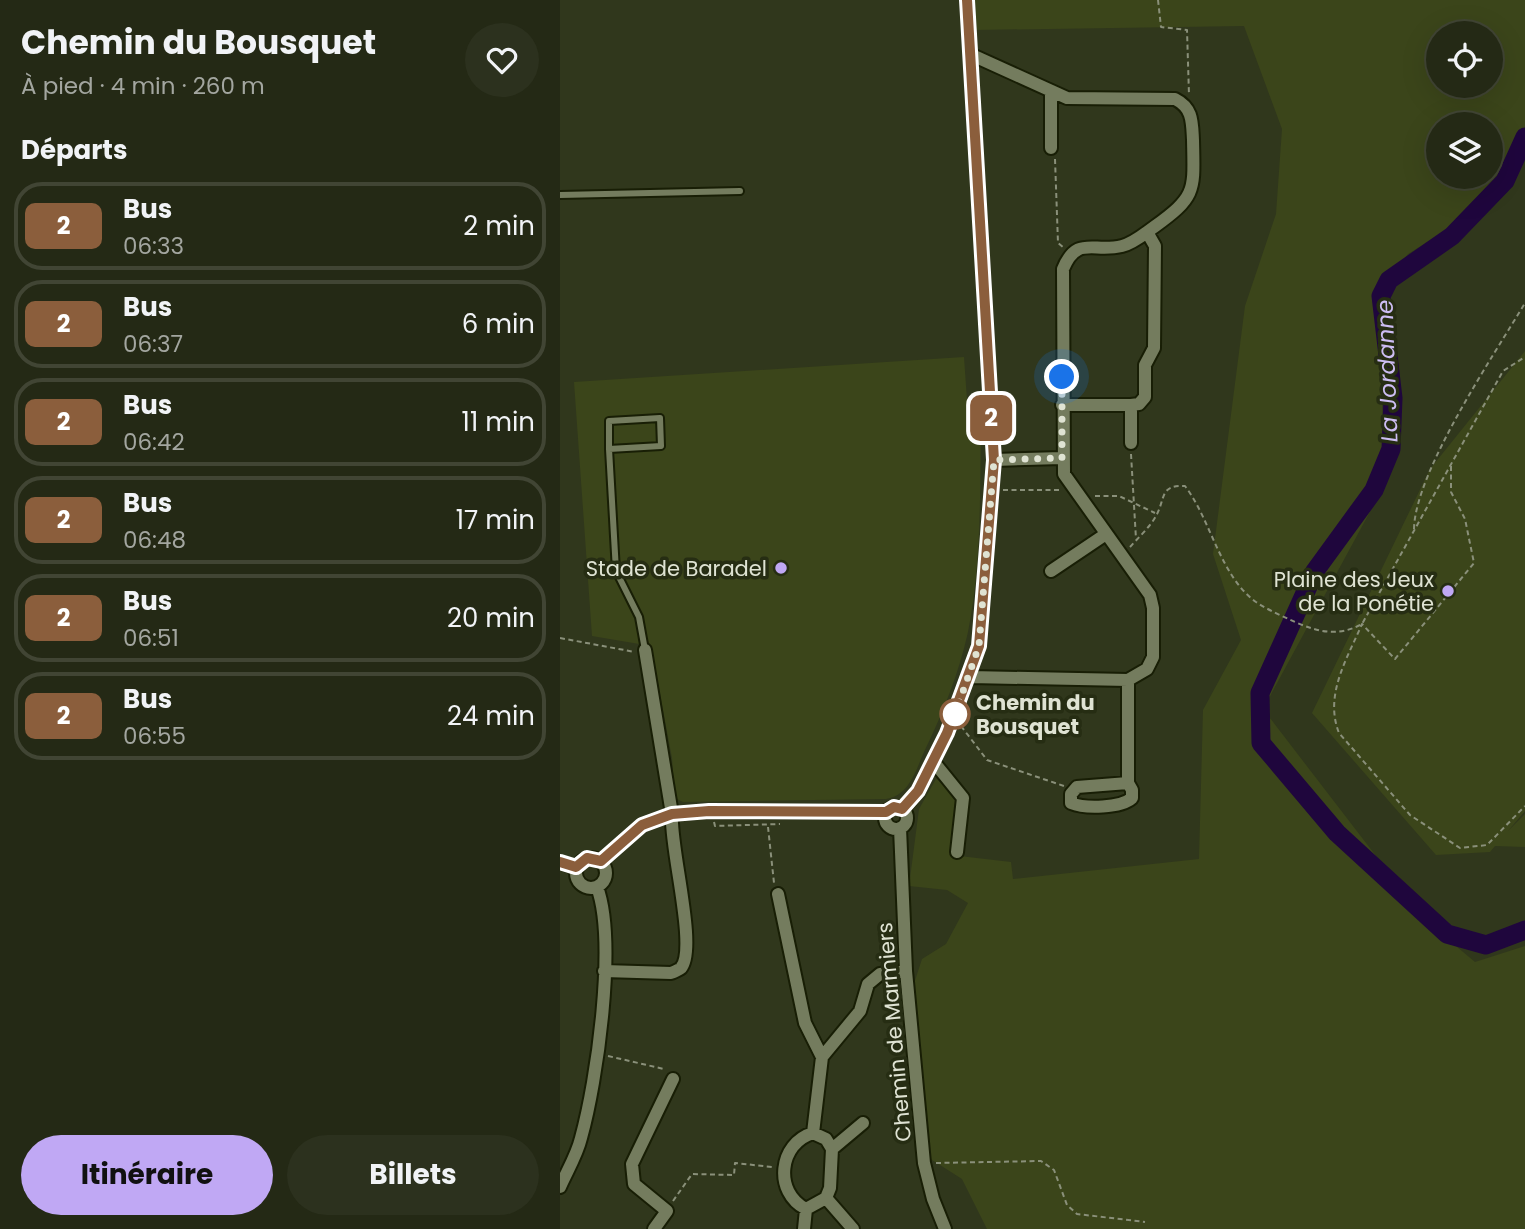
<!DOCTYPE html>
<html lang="fr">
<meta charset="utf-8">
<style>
body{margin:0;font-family:Poppins,sans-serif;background:#2c311e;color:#f1f3f6;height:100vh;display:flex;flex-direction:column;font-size:26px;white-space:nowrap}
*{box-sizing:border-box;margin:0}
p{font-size:23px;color:#a3a6a0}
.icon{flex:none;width:38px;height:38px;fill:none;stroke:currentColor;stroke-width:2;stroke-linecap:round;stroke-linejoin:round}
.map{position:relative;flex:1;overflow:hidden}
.drawer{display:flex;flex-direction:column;background:#242915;width:560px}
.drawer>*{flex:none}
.badge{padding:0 14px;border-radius:10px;font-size:24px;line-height:46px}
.buttons{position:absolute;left:866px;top:21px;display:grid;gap:14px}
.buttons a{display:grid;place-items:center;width:77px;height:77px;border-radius:50%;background:#242915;box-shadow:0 7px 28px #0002,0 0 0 2px #414534;font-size:35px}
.you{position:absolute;width:35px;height:35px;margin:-18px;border:5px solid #fff;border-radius:50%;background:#1a73e8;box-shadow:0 0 0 10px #1a73e833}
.map>.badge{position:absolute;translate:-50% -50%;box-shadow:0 0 0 4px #fff}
h2{padding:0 21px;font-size:26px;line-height:63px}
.round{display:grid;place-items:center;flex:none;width:74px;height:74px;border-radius:37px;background:#2c311e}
.overview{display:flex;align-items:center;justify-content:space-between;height:119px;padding:0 21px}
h1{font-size:33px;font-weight:700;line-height:52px}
.button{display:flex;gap:14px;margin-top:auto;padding:14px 21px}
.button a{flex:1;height:80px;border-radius:42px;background:#c0a8f4;color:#111;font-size:28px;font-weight:700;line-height:80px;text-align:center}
.button a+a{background:#2c311e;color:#f1f3f6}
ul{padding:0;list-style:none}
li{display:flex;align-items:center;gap:21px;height:88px;margin:0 14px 10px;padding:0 7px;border:4px solid #414534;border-radius:28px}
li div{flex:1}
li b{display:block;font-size:26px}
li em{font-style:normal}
li .badge{min-width:77px;font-weight:700;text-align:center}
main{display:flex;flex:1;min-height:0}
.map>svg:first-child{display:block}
.green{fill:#3b451a;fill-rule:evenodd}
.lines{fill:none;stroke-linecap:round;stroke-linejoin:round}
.river{stroke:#1f063d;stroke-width:19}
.lane-casing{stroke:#181e05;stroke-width:10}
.street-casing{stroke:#181e05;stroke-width:16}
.path{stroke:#8a907a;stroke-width:2;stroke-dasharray:5 3.5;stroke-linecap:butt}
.lane{stroke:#747c5e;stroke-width:6}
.street{stroke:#747c5e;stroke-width:12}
.line-casing{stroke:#fff;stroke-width:16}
.line{stroke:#8b5e3c;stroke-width:10}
.walk{stroke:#dfe3d3;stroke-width:7;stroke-dasharray:0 12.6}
.poi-dot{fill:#c0a8f4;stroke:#262d13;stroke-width:2.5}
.stop-dot{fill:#fff;stroke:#8b5e3c;stroke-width:3.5}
.labels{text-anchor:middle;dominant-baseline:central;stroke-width:7;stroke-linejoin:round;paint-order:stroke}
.poi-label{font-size:21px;fill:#dfe3d3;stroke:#262d13;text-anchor:end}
.stop-label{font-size:21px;font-weight:bold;fill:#dfe3d3;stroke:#262d13;text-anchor:start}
.street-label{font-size:21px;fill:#dfe3d3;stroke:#262d13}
.water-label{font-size:23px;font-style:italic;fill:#cdbdf3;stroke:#262d13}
</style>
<main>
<section class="drawer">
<div class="overview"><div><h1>Chemin du Bousquet</h1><p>À pied · 4 min · 260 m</p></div><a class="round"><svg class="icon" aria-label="heart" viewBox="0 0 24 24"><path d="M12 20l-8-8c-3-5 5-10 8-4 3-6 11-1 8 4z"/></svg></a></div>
<h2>Départs</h2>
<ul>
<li><span class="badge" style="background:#8b5e3c;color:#fff">2</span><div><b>Bus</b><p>06:33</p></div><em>2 min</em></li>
<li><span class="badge" style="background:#8b5e3c;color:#fff">2</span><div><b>Bus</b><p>06:37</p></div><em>6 min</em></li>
<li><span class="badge" style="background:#8b5e3c;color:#fff">2</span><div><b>Bus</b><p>06:42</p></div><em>11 min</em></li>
<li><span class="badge" style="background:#8b5e3c;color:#fff">2</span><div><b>Bus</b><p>06:48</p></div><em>17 min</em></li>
<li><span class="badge" style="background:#8b5e3c;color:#fff">2</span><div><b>Bus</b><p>06:51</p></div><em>20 min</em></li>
<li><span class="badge" style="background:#8b5e3c;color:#fff">2</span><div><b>Bus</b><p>06:55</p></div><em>24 min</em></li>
</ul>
<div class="button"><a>Itinéraire</a><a>Billets</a></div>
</section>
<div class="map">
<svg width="965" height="1229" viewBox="0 0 965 1229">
<rect width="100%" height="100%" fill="#30371c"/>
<!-- green -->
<path class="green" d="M411,0h554v130l-8,9 -16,42 -37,38 -56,35 -30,39 7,191 -122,225 163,212 49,41 50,-16v283h-538l-25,-50 -33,-21 -19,-162 12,-37 24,-15 22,-41 -21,-13 -38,-4 10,-77 17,-30 13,7 8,11 -6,58 60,7 2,17 186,-20 4,-149 38,-70 -28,-86 32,-248 31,-92 6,-85 -38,-103 -270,4zM878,33h53v53h-53zM878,124h53v53h-53z
M965,351v460l-17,20 17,-17v33l-30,-1 -5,6 -54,3 -124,-142 118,-244z
M404,357l3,43 14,13c-1,69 1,151 -13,219 -9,41 -25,81 -44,120 -8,18 -15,44 -38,47l-203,3 -8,-4 -3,-40 -21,-112 -59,-10 -18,-254z"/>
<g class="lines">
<!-- river -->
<path class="river" d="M965,137l-20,44 -53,55 -63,44 -8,16 12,102 -2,51 -17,41 -59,81 -55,122 1,50 76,90 110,101 39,11 39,-15"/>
<defs>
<path id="lane" d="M0,195l180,-4
M49,449v-28l51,-3 1,28 -52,3 7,122 23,46 6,33"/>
<path id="street" d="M491,148v-57
M502,405h69l8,-1 6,-7v-32l9,-17 1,-102 -8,-14
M571,405v38
M434,460l68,-2
M491,571l55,-37
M410,677l158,3 19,-11 6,-12v-49l-3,-13 -86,-121 -1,-205c14,-34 30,-16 59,-23 12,-3 22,-12 32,-19 43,-31 40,-36 39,-87 -1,-18 0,-32 -18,-41l-108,-1 -95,-43
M568,680v103l4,7v8c-11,10 -47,11 -61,5v-9l6,-7 51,-4
M373,761l30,37 -6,54
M325 818a11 11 0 1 1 22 0a11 11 0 1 1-22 0Z
M343,809l15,-18 29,-58 32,-87 15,-186 -27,-460
M340,828l6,143 18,192 9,36 12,30
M16 873a15 15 0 1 1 30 0a15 15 0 1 1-30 0Z
M41,861l41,-36 30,-11 37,-3 177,1
M0,862l16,6
M218,894l27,129 17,34
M44,971l67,2c1,0 9,-4 10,-5 17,-20 -12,-123 -9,-154l-27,-164
M253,1133l9,-76 38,-46 8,-27 12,-10 26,-3
M272,1149l-6,-10 -13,-6c-34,10 -40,59 -7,76l20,-11 4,-10 2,-39 31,-26
M0,1187c7,-16 17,-32 21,-49 16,-57 36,-197 16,-251
M266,1198l27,31
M94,1229l13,-18 -33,-27 -2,-20 41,-85
M244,1229l2,-20"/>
</defs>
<!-- lane casing -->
<use href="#lane" class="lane-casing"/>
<!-- street casing -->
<use href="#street" class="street-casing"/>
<!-- path -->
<path class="path" d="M598,0l3,27 26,3 2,65
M495,159l3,84 6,5
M571,454l5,85
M891,466v26l14,27 9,44 -79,96 -33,-35c-15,35 -38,71 -23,109l71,82 50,33 27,-3 38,-39
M443,490h57
M535,496h24l36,17
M854,529c1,-57 80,-174 111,-226
M570,547c8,-9 20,-20 26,-31 10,-18 3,-31 29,-30 26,34 35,90 71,116 12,8 26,14 39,20 23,10 43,15 67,2l141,-253 22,-14
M0,638l75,14
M401,726l26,34 77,26
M154,822l1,4 65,-2
M208,827l6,56
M48,1056l56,13
M376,1163l105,-2 13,9 13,35 10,9 68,8
M113,1201l19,-27 42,1 1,-12 37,4"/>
<!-- lane -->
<use href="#lane" class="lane"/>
<!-- street -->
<use href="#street" class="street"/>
</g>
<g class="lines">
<defs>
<path id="line" d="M0,862l16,5 11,-9 14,3 41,-36 30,-11 37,-3 177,1 8,-5 8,2 16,-18 29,-58 32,-87 15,-186 -27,-460"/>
</defs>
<!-- line casing -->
<use href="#line" class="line-casing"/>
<!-- line -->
<use href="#line" class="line"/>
<!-- walk -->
<path class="walk" d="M395,714l24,-68 15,-186 68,-2v-81"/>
</g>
<!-- markers -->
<g class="poi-dot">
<circle cx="221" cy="568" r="7"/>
<circle cx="888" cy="591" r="7"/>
</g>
<circle class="stop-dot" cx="395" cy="714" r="14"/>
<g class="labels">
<!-- poi labels -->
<g class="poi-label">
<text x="207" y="568">Stade de Baradel</text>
<text x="874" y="579">Plaine des Jeux<tspan x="874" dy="24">de la Ponétie</tspan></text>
</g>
<!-- stop labels -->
<g class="stop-label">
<text x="416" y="702">Chemin du<tspan x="416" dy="24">Bousquet</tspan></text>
</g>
<!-- street labels -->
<g class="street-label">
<text transform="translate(334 1032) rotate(-95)">Chemin de Marmiers</text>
</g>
<!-- water labels -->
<g class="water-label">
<text transform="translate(827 371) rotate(-92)">La Jordanne</text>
</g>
</g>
</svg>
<div class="buttons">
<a><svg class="icon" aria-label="locate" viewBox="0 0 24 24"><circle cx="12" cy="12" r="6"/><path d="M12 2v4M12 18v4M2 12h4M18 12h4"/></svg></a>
<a><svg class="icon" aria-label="layers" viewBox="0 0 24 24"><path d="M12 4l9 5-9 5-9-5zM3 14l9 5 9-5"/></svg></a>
</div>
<div class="you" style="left:502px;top:377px"></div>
<b class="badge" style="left:431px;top:418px;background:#8b5e3c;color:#fff">2</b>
</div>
</main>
